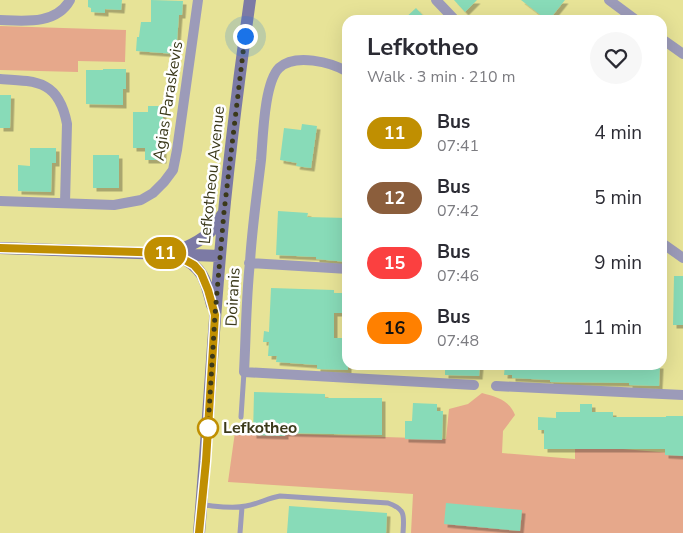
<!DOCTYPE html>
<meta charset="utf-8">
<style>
body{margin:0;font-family:"Nunito Sans",sans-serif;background:#f7f7f7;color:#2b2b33;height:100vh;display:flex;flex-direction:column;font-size:19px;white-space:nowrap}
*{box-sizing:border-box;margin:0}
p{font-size:16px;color:#7c7c81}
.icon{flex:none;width:28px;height:28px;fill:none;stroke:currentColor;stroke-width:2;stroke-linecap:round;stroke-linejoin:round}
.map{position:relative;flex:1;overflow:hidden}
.panel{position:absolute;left:342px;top:15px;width:325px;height:355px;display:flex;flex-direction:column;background:#fff;border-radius:15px;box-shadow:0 5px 20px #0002}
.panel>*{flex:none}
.badge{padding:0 10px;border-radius:16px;font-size:18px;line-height:32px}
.you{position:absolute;width:25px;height:25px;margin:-12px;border:4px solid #fff;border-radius:50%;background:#1a73e8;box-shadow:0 0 0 8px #1a73e833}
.map>.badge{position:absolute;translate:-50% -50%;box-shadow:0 0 0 2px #fff}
.round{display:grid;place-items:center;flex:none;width:52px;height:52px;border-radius:26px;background:#f7f7f7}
.summary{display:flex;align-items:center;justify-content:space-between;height:85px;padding:0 25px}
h1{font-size:24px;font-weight:700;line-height:38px}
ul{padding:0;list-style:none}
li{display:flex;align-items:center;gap:15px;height:65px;padding:0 25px}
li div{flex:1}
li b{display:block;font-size:19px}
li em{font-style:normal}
li .badge{min-width:55px;font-weight:700;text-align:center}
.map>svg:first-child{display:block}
.green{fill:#e6a88b}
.building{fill:#88dbb8;filter:url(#shadow)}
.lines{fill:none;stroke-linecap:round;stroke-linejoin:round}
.service{stroke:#9c9bb9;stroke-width:5}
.minor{stroke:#9c9bb9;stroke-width:10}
.secondary{stroke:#7c7aa5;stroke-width:12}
.line-casing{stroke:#fff;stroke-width:11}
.line{stroke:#c08f01;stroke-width:8}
.walk{stroke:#3b391a;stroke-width:5;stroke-dasharray:0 9}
.stop-dot{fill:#fff;stroke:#c08f01;stroke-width:2.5}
.labels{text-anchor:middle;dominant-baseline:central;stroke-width:5;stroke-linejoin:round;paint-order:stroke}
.street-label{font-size:16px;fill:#3b391a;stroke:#fff}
.stop-label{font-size:16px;font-weight:bold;fill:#3b391a;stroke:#fff;text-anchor:start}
</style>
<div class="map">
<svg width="683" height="533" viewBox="0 0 683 533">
<defs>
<filter id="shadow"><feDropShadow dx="3.5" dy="3.5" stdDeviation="0" flood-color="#0004"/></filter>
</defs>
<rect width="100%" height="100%" fill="#e7e397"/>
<!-- green -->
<path class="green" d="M0,26l126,4 -1,32 -47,-1v11l-78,-2z
M482,393c15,4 27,7 33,22l-12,16 -1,22 73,6v-14l108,9v79h-272l2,-39 -185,-12 7,-50 211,7 3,-30 19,-5z"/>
<!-- building -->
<path class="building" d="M88,0h34l-1,10 -16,-1v4l-14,-1v-4l-3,-1z
M151,0l32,1 -1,14h-3l-3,39 -40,-3 1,-14h2l2,-15h10z
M454,0h23l-12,12z
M521,0h44l-16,20h-2z
M416,8l11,12h-24z
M103,69h23v20h-3v16l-37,-1v-34h17z
M0,95h11l-1,33h-10z
M148,106h15v54h-18v-12h-12v-36h15z
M302,124l15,2 -6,42 -15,-2 1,-3 -17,-3 4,-32 17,2z
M30,148h26v15h-4l-1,29 -33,-1v-26l12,1z
M93,155h26v33h-26z
M278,211l30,2 -1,4 41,1 -1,44 -31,-3v-2l-40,-2z
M674,276h9v49h-10z
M271,288l63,2v3h14v20h-14v25h14v32l-31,-1v-4l-41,-3 1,-6h-9l1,-14h-6l1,-11 5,1z
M445,365h35l-1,11 -34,-1z
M505,365h115v3l22,1v-4h18l-1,21 -30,-1v-2l-79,-1v-2l-38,-2v-3h-8z
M254,392l71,2v4h57v37l-97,-2v3l-32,-1z
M413,403l24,1v7h6l-1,29 -37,-1v-18h7z
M580,404h12v8h21v5h53v-1h17v40l-18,-1v-6h-121v-19h-6v-13l18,1v-6h24z
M446,503l76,7 -2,21 -76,-7z
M289,506l98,7 -1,20h-99z"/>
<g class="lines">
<!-- service -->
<path class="service" d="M241,417l3,-45
M202,505c14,1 30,4 44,1 12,-2 22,-8 34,-10l108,7c18,6 16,13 15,30
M240,533l2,-26"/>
<!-- minor -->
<path class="minor" d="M436,0l19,20
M609,0l27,20
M0,20c24,1 56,5 70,-20
M662,39l21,15
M348,72c-17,-10 -53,-19 -69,-4 -15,15 -16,70 -18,92 -4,34 -9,68 -11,102 -4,37 -4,74 -6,110l230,13
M0,79c38,2 59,2 67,45l-2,79
M0,201l114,4 27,-5 12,-7 11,-11 9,-12 4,-20 21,-150
M662,243l21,15
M249,263l99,6
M496,386l187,9"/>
<!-- secondary -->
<path class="secondary" d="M0,248l220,8
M177,251c20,-8 35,-16 45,-36
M177,255c26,13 28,22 35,50
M199,533c8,-92 13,-184 21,-277 7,-85 18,-171 30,-256"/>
</g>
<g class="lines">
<defs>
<path id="line" d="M0,248l172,5 22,12 7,8 7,17 7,25 -9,146 -7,72"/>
</defs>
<!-- line casing -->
<use href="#line" class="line-casing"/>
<!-- line -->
<use href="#line" class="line"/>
<!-- walk -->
<path class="walk" d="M208,428l7,-113 9,-103 21,-176"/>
</g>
<!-- markers -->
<circle class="stop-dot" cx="208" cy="428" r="10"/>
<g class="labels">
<!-- street labels -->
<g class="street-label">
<text transform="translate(168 101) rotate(-81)">Agias Paraskevis</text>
<text transform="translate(212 175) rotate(-84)">Lefkotheou Avenue</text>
<text transform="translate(233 297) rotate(-87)">Doiranis</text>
</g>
<!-- stop labels -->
<g class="stop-label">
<text x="223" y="428">Lefkotheo</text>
</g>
</g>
</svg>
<div class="you" style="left:245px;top:36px"></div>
<b class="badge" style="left:165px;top:253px;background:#c08f01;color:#fff">11</b>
<section class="panel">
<div class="summary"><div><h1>Lefkotheo</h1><p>Walk · 3 min · 210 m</p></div><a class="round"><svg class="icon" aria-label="heart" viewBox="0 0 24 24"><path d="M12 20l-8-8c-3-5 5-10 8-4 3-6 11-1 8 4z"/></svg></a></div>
<ul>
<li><span class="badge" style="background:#c08f01;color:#fff">11</span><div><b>Bus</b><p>07:41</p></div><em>4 min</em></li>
<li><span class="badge" style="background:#8b5e3c;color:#fff">12</span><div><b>Bus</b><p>07:42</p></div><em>5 min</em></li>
<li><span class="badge" style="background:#fb4040;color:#fff">15</span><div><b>Bus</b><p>07:46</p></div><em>9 min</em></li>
<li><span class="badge" style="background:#ff8000;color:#111">16</span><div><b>Bus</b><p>07:48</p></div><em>11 min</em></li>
</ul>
</section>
</div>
